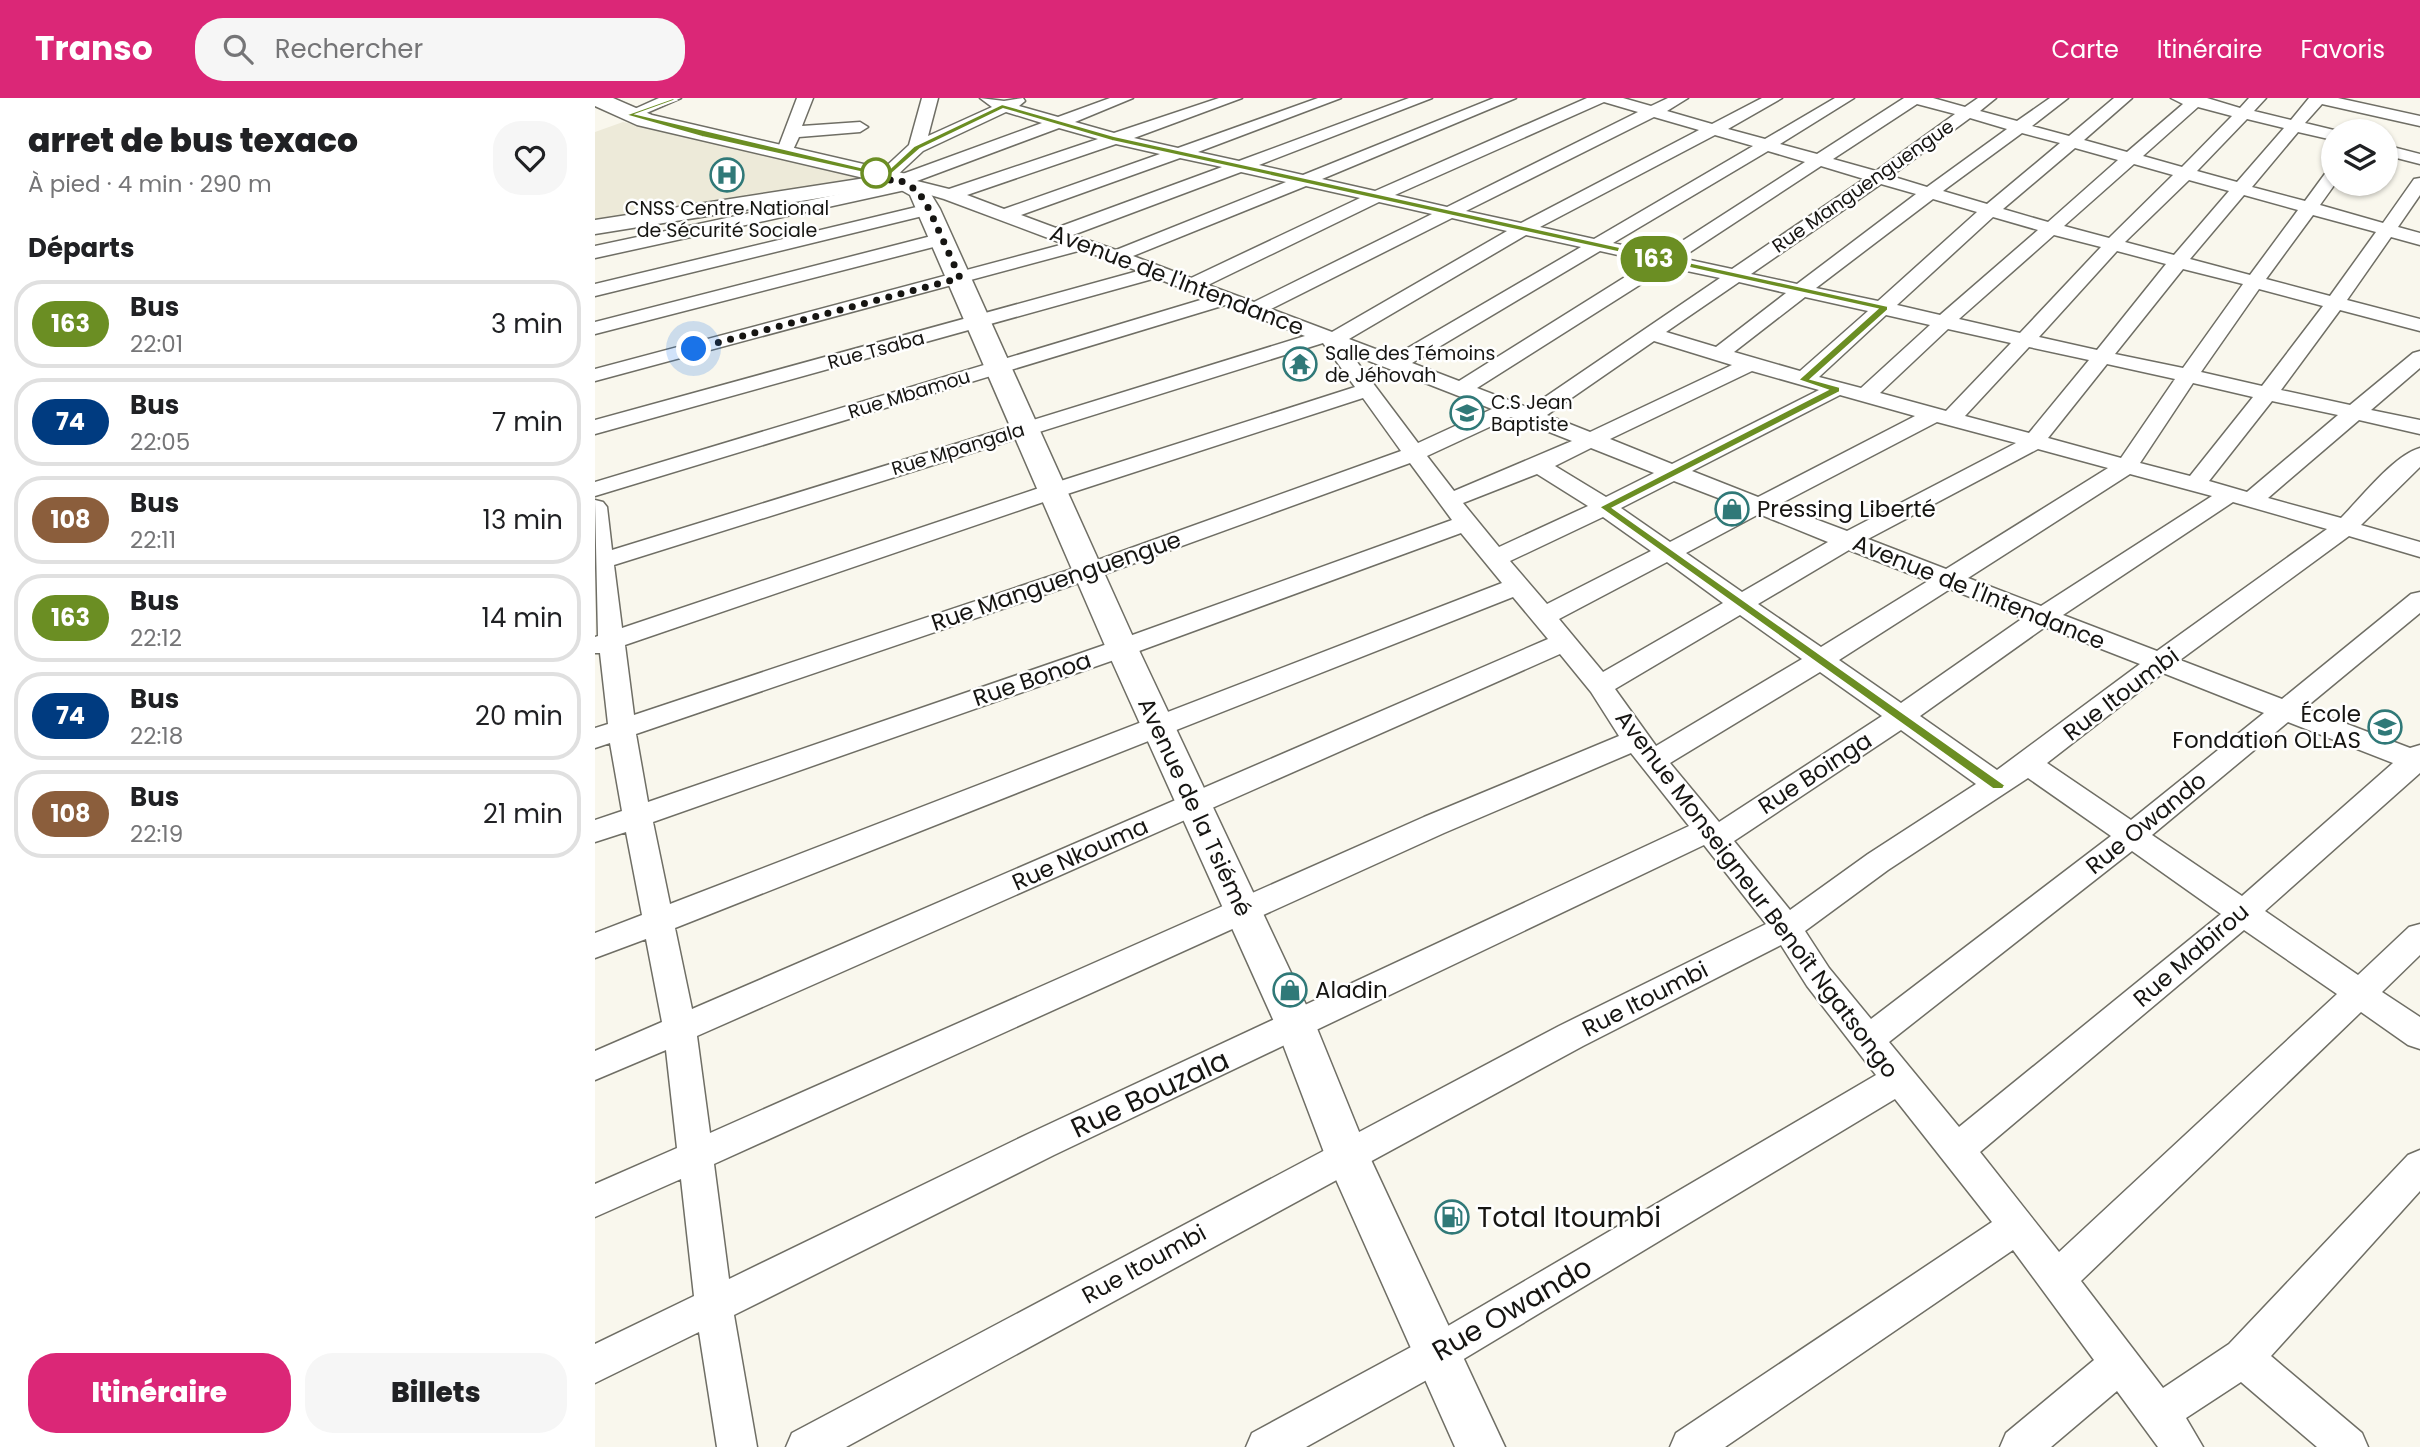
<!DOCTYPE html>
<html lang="fr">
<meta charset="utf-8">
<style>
body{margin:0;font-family:Poppins,sans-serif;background:#f6f6f6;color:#202124;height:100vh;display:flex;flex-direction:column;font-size:26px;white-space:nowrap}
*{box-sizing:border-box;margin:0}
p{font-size:23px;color:#757577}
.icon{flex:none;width:38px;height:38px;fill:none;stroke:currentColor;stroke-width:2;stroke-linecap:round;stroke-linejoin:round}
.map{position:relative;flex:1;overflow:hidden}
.drawer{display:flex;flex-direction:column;background:#fff;width:595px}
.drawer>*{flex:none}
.badge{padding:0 14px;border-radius:23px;font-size:24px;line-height:46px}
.tools{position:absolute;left:1726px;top:21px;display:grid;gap:14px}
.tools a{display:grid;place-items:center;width:77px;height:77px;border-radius:50%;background:#fff;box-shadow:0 2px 5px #0004;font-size:35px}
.you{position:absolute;width:35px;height:35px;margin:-18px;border:5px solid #fff;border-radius:50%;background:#1a73e8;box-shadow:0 0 0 10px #1a73e833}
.map>.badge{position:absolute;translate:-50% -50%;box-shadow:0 0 0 4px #fff}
h2{padding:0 28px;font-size:26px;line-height:63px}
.round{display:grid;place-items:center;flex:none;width:74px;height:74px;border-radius:28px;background:#f6f6f6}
.overview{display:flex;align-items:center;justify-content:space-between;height:119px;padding:0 28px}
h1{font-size:33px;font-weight:800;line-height:52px}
.action{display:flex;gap:14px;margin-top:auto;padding:14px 28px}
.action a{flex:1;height:80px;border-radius:28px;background:#db2777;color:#fff;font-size:28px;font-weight:800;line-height:80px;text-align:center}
.action a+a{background:#f6f6f6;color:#202124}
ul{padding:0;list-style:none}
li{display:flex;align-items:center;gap:21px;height:88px;margin:0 14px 10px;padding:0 14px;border:4px solid #e0e0e0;border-radius:28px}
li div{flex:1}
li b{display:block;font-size:26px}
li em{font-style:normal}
li .badge{min-width:77px;font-weight:700;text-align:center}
header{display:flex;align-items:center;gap:42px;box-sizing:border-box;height:98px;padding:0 35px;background:#db2777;color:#fff}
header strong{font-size:33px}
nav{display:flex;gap:38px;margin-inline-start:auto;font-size:24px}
.search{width:490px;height:63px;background:#f6f6f6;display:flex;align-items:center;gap:18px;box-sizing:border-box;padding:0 24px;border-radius:28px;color:#757577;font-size:26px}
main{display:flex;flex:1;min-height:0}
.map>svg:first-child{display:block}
.built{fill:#edead9}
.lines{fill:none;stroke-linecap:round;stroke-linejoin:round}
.minor-casing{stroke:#6f6e65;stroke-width:3}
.major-casing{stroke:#6f6e65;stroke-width:3}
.highway-casing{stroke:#6f6e65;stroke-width:3}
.minor{fill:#fff;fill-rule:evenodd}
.major{fill:#fff;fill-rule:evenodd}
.highway{fill:#fff;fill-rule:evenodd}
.line{fill:#6b8e23;stroke:#fff;stroke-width:2}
.walk{stroke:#161512;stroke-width:7;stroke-dasharray:0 12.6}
.stop-dot{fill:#fff;stroke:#6b8e23;stroke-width:3.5}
.labels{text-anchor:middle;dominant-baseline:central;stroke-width:5;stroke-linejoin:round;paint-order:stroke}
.far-street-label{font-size:19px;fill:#161512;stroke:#fff}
.far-poi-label{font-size:19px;fill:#161512;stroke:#fff;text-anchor:start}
.street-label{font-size:23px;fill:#161512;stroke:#fff}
.poi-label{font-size:23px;fill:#161512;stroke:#fff;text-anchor:start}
.near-street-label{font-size:28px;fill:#161512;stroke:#fff}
.near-poi-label{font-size:28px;fill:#161512;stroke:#fff;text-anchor:start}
</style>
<header>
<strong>Transo</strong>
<div class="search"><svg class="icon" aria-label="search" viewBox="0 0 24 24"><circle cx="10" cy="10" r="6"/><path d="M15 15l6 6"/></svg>Rechercher</div>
<nav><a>Carte</a><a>Itinéraire</a><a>Favoris</a></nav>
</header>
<main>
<section class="drawer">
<div class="overview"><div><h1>arret de bus texaco</h1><p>À pied · 4 min · 290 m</p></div><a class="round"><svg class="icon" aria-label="heart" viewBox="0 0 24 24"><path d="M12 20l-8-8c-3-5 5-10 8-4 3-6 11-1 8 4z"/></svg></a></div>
<h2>Départs</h2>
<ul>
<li><span class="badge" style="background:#6b8e23;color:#fff">163</span><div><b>Bus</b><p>22:01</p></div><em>3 min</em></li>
<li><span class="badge" style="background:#003b80;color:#fff">74</span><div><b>Bus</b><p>22:05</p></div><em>7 min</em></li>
<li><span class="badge" style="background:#8b5e3c;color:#fff">108</span><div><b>Bus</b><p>22:11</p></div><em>13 min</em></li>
<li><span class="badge" style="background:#6b8e23;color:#fff">163</span><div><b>Bus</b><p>22:12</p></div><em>14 min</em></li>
<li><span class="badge" style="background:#003b80;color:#fff">74</span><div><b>Bus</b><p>22:18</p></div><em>20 min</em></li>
<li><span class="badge" style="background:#8b5e3c;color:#fff">108</span><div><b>Bus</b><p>22:19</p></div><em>21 min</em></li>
</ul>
<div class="action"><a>Itinéraire</a><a>Billets</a></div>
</section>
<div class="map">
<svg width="1825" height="1349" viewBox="0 0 1825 1349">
<rect width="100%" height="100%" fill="#f9f7ed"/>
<!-- built -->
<path class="built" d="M28,24l84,17 154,35 -11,11 -255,40v-93z"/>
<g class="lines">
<defs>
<path id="minor" d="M64,0h22l-46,20h-12l-2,-3z
M202,0h16l-11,28 58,-4 8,5 -8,5 -61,5 -7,15h-12l-2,-4z
M327,0h16l-10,38 64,-29 -12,-9 24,3 19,-3 2,3 -6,5 39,11 52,-19h23l-58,24 39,11 105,-35h23l-108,40 44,10 140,-50h23l-143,54 41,9 170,-63h23l-173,67 44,10 191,-77h22l-194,81 53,12 212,-93h36l28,8 17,-8h20l-21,13 45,13 50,-26h20l-54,31 37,10 70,-41h19l-74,46 37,10 87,-56h29l32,9 13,-9h18l-16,13 37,10 33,-23h18l-36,28 37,10 45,-38h18l-48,42 43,12 56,-48 -12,-6h36l33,10 9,-10h17l-12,13 37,9 18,-22h29l82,18v10l-98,-22 -17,19 33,8h-5v9l-35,-8 -46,55 53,14 22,-30 6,-1v14h2l-15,21 63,18 31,-44 6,-1v17l-22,32 22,6v12l-29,-8 -44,63 73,19v12l-80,-21 -59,80 69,15 63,-52 7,-2v17l-49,42 49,10v14l-61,-14 -91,78 73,20c19,-19 53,-63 79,-70v19l-59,58 59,17v15l-71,-21 -169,124 102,39 129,-105 9,-2v21l-115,95 105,40 10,-3v28l-155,138 93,64 51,-48 11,-3v31l-38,37 38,25v32l-12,-4 -47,-33 -280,269 82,107 66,-44 179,-189 12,-5v41l-149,165 91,77 6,14h-51l-76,-65 -55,36 17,29h-45l-41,-56 -66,56h-51l6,-14 88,-73 -81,-110 -288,197h-55l6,-14 316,-211 -97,-123 -443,267 -146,81h-60l6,-14 172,-93 452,-265 -69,-89 -26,-41 -198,101 -737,401h-60l6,-14 767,-407 207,-102 -62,-79 -650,310 -320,160 23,132h-40l-18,-115 -104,51v-39l99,-48 -13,-117 -86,38v-33l82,-36 -11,-98 -71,30v-29l67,-29 -16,-83 -51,19v-25l47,-18 -16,-83 -31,10v-22l27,-9 -12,-68 -15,5v-20l13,-4 -8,-71h-5v-16l3,-1 -3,-136 8,2 4,5 5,43 693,-214 -80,-31 -630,191v-14l612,-184 -51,-20 -561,156v-14l543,-149 -56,-21 -487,131v-12l469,-125 -120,-45 -34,-10 -315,69v-12l301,-64 1,-6 145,-53 -36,-11 -83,39 -30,28h-12l-3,-4 3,-4 28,-26zM1009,4l34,10 -191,95 -52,-12zM1322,6l38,10 -79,57 -43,-12zM1603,9l34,9 -50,51 -39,-11zM1059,19l45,13 -178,93 -55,-12zM1375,20l37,11 -80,58 -36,-11zM1652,21l37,9 -47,54 -40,-11zM464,30l39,11 -149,50 -32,-8zM1427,35l38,10 -73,61 -44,-13zM1120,37l38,11 -159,93 -54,-12zM521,46l44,10 -156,55 -37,-14zM1480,50l43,12 -70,62 -45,-13zM1173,53l37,11 -143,92 -49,-11zM585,60l42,9 -166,61 -35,-13zM1539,66l39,11 -64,63 -45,-12zM1226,68l43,13 -132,90 -51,-11zM646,74l45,10 -170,68 -43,-15zM1594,82l40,11 -55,64 -49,-13zM1286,86l35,10 -119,90 -46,-10zM711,88l54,12 -169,80 -58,-22zM1649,97l54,15 -48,65 -60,-16zM1338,101l44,13 -99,89 -62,-13zM784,104l53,12 -178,88 -46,-17zM1718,117l63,17 -46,64 -64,-17zM1398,119l45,13 -98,85 -43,-10zM857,120l55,13 -175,101 -61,-23zM931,137l55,12 -187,109 -45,-17zM1459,137l47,12 -81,86 -61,-14zM1005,153l49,11 -190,119 -47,-18zM1522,153l49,13 -69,86 -58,-13zM1073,169l52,11 -191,130 -52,-20zM1588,171l60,15 -60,84 -68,-14zM1144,184l47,11 -70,54 -50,-15zM1664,191l64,17 -61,80 -61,-14zM1210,199l63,14 -68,60 -66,-19zM1291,217l44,10 -69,63 -42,-11zM1353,231l63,14 -65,68 -66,-18zM1059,243l78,24 -142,67 -43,-17zM728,245l32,44 -310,99 -423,142 -8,-63zM1434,249l60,13 -60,73 -64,-17zM756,256l141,55 -74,34zM1512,266l68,15 -54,79 -73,-20zM1157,273l67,19 -147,74 -62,-25zM1598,285l60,14 -63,79 -50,-13zM1245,297l75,21 -157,81 -66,-26zM768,300l38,53 -320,115 -447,149 -9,-70 436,-149zM1677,303l66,14 -91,77 -38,-11zM916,319l61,24 -118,50 -27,-35zM1342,324l79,21 -169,88 -69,-26zM996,350l63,25 -48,24 -51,-31zM1443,351l70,19 -162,101 -78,-30zM815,365l42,57 -339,122 -465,160 -12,-68 463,-158zM942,376l51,32 -89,41 -36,-44zM1535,376l82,22 -171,110 -73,-28zM1079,383l65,25 -69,36 -49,-34zM1638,404l94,27 -170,122 -94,-36zM1164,416l69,28 -86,50 -56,-39zM1008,419l48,34 -104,53 -37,-43zM866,435l41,50 -832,321 -17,-82 478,-168zM1254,452l79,31 -107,66 -63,-43zM1072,464l56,41 -120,69 -44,-53zM1355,491l73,29 -122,85 -62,-43zM918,499l35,42 -856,370 -17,-81zM1145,517l62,44 -146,87 -41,-57zM1450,529l95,37 -143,106 -77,-54zM965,556l31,38 28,44 -195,81 -714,316 -13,-97zM1225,574l62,44 -163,106 -49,-59zM1568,575l101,40 -133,107 -84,-57zM1693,624l105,41 -151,133 -90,-61zM1306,632l75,54 -108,70 -78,56 -56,-69zM1036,655l58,73 -659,307 -301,146 -15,-115 730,-331zM1433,680l83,58 -240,183 -42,-51 -24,-37 83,-61zM1537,753l89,63 -262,213 -70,-85zM1649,832l93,64 -278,258 -79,-100z
M1790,47l35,9v10l-35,-9z
M334,106l9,5 -3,4 -340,83v-12z
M348,135l9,6 -3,4 -354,91v-12z"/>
<path id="major" d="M303,75l28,13 14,23 198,439 178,378 50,123 139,298h-50l-130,-292 -49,-129 -170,-378 -196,-453 -16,-9 -299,48v-14z"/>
<path id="highway" d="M0,0h18l39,17 246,57 8,2 4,5 -4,5 -8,2 -261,-61 -42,-19z"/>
</defs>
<!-- minor casing -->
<use href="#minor" class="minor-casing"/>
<!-- major casing -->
<use href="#major" class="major-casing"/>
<!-- highway casing -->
<use href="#highway" class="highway-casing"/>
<!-- minor -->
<use href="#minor" class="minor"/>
<!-- major -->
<use href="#major" class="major"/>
<!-- highway -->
<use href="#highway" class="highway"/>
</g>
<!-- line -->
<path class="line" d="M78,0l3,2 -39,14 248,59 29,-27 88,-42 112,32 774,170v4l-77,69 29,8v5l-227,116 392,277 -2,4h-10l-394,-282 228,-117 -29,-10 79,-71 -765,-168 -109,-32 -83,40 -33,29 -185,-41 -77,-22z"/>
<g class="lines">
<!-- walk -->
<path class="walk" d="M99,251l266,-71 -31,-69 -11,-18 -20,-12 -21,3 -1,-9"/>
</g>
<!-- icons -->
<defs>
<symbol id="hospital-ring" viewBox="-11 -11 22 22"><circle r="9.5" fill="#fff" stroke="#307978" stroke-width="1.5"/><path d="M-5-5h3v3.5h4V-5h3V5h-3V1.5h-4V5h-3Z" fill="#307978"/></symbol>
<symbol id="temple-ring" viewBox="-11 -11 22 22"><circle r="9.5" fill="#fff" stroke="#307978" stroke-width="1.5"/><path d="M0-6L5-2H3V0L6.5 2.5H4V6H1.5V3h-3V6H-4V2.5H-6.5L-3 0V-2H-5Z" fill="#307978"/></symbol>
<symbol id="school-ring" viewBox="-11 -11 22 22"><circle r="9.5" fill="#fff" stroke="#307978" stroke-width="1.5"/><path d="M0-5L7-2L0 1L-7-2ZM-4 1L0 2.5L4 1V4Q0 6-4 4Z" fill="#307978"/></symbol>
<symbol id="shop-ring" viewBox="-11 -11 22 22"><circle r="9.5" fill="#fff" stroke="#307978" stroke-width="1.5"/><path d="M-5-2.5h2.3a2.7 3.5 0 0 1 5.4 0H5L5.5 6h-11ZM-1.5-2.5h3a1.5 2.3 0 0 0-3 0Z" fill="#307978"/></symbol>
<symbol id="fuel-ring" viewBox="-11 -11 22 22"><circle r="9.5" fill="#fff" stroke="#307978" stroke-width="1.5"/><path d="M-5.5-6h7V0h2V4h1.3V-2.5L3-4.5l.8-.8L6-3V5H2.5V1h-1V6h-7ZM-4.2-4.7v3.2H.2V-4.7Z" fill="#307978"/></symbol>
</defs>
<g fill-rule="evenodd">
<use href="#hospital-ring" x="113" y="58" width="38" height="38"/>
<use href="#temple-ring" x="686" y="247" width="38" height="38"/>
<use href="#school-ring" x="853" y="296" width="38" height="38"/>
<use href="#shop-ring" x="1118" y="392" width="38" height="38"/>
<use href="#school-ring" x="1771" y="610" width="38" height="38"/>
<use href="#shop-ring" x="676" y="873" width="38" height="38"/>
<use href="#fuel-ring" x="838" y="1100" width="38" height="38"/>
</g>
<!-- markers -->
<circle class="stop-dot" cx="281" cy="75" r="14"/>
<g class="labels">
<!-- far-street labels -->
<g class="far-street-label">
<text transform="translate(1268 88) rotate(-35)">Rue Manguenguengue</text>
<text transform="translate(281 252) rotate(-15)">Rue Tsaba</text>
<text transform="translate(314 296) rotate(-17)">Rue Mbamou</text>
<text transform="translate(363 351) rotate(-17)">Rue Mpangala</text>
</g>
<!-- far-poi labels -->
<g class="far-poi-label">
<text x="132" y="110" text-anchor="middle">CNSS Centre National<tspan x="132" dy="22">de Sécurité Sociale</tspan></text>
<text x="730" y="255">Salle des Témoins<tspan x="730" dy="22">de Jéhovah</tspan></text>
<text x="896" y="304">C.S Jean<tspan x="896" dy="22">Baptiste</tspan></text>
</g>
<!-- street labels -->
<g class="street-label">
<text transform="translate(582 182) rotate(21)">Avenue de l'Intendance</text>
<text transform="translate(461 483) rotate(-19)">Rue Manguenguengue</text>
<text transform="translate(1384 494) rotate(22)">Avenue de l'Intendance</text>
<text transform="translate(437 581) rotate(-19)">Rue Bonoa</text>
<text transform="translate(1526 596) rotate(-37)">Rue Itoumbi</text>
<text transform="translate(1220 675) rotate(-33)">Rue Boinga</text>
<text transform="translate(600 709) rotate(65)">Avenue de la Tsiémé</text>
<text transform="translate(1551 725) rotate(-39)">Rue Owando</text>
<text transform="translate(485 756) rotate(-24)">Rue Nkouma</text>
<text transform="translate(1162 796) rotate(53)">Avenue Monseigneur Benoît Ngatsongo</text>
<text transform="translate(1596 857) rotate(-41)">Rue Mabirou</text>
<text transform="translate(1050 901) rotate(-27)">Rue Itoumbi</text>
<text transform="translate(549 1166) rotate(-29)">Rue Itoumbi</text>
</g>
<!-- poi labels -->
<g class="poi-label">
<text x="1162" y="411">Pressing Liberté</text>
<text x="1766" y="616" text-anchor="end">École<tspan x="1766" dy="26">Fondation OLLAS</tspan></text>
<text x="720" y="892">Aladin</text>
</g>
<!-- near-street labels -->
<g class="near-street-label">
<text transform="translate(555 996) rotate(-25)">Rue Bouzala</text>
<text transform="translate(917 1211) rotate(-30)">Rue Owando</text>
</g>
<!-- near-poi labels -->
<g class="near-poi-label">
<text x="882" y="1119">Total Itoumbi</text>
</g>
</g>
</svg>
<div class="tools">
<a><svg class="icon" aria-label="layers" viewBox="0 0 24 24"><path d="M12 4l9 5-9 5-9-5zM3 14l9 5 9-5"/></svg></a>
</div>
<div class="you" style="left:99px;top:251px"></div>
<b class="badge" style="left:1059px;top:161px;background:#6b8e23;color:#fff">163</b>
</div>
</main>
